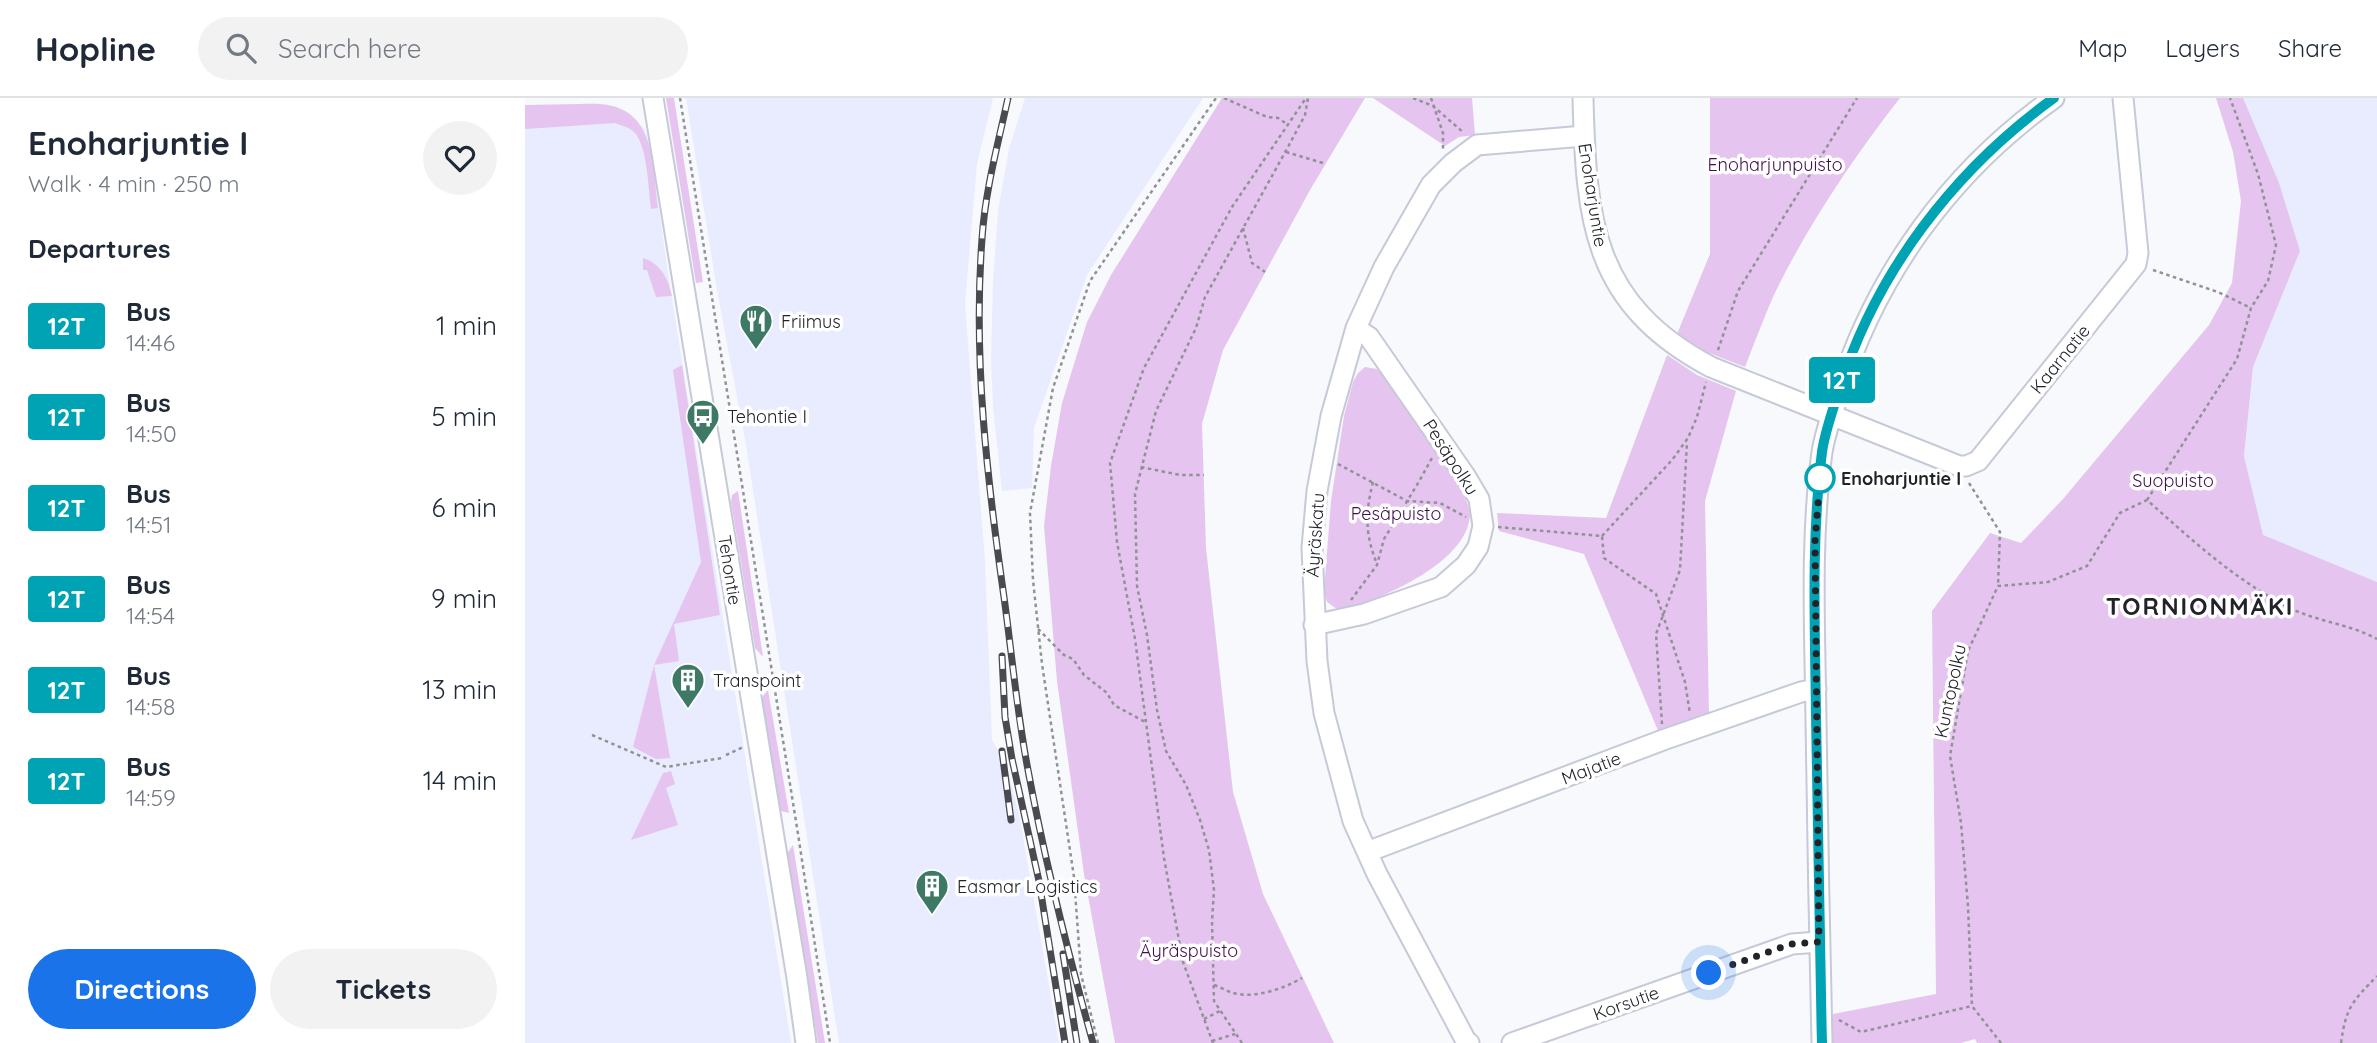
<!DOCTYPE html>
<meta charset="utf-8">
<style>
body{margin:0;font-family:Quicksand,sans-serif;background:#f2f2f3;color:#1f2937;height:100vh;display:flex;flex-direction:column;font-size:26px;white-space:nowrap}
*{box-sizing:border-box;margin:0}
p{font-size:23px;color:#747a83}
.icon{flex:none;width:38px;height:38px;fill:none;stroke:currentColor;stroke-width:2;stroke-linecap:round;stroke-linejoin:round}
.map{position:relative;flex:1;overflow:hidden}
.details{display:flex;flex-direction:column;background:#fff;width:525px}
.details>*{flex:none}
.badge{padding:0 14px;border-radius:5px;font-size:24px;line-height:46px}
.you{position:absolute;width:35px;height:35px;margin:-18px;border:5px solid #fff;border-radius:50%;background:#1a73e8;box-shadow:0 0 0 10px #1a73e833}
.map>.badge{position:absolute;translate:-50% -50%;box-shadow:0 0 0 4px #fff}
h2{padding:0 28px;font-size:26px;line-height:63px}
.round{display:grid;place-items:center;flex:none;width:74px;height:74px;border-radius:37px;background:#f2f2f3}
.headline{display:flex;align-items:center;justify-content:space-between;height:119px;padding:0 28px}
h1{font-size:33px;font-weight:700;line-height:52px}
.cta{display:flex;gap:14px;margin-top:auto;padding:14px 28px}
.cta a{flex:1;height:80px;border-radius:42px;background:#1a73e8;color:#fff;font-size:28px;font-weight:700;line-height:80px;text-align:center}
.cta a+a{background:#f2f2f3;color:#1f2937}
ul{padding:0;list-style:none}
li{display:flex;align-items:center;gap:21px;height:91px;padding:0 28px}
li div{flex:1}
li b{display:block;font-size:26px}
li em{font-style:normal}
li .badge{min-width:77px;font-weight:700;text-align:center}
header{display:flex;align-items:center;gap:42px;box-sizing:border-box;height:98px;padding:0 35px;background:#fff;border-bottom:2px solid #e0e1e3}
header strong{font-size:33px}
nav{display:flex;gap:38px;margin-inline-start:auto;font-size:24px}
.search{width:490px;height:63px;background:#f2f2f3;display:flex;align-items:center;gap:18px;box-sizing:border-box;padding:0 24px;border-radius:38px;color:#747a83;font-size:26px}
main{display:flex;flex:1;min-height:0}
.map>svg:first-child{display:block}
.built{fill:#e8ecfe}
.green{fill:#e5c4ef}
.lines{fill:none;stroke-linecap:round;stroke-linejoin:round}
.minor-casing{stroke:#c6c9d8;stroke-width:23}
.path{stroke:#919296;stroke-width:2.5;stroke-dasharray:3.5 3.5;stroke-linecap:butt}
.minor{stroke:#fff;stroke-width:19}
.rail-casing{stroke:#494a4f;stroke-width:7}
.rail{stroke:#fff;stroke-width:4.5;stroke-dasharray:13;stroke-linecap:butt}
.line-casing{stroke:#fff;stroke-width:16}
.line{stroke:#00a3b4;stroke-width:10}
.walk{stroke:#222329;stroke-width:7;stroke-dasharray:0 12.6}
.stop-dot{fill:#fff;stroke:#00a3b4;stroke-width:3.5}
.labels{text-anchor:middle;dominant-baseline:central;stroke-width:7;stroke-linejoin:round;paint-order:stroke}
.park-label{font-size:18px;fill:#3f0e4c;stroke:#fff}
.street-label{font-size:18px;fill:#222329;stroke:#fff}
.poi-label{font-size:18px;fill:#222329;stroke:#fff;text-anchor:start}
.stop-label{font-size:18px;font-weight:bold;fill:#222329;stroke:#fff;text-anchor:start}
.district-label{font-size:24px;font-weight:bold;letter-spacing:2px;fill:#222329;stroke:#fff}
</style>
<header>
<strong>Hopline</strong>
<div class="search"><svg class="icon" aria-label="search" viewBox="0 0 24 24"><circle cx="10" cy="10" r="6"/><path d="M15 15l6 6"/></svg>Search here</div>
<nav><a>Map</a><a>Layers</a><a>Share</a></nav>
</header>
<main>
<section class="details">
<div class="headline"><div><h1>Enoharjuntie I</h1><p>Walk · 4 min · 250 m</p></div><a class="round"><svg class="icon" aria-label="heart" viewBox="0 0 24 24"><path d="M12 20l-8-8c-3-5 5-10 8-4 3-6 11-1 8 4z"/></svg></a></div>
<h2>Departures</h2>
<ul>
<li><span class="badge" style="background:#00a3b4;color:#fff">12T</span><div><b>Bus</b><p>14:46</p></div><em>1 min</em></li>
<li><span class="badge" style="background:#00a3b4;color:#fff">12T</span><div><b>Bus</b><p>14:50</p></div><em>5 min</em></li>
<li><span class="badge" style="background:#00a3b4;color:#fff">12T</span><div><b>Bus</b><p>14:51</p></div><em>6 min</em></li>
<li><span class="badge" style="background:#00a3b4;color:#fff">12T</span><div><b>Bus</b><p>14:54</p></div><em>9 min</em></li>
<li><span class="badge" style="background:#00a3b4;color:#fff">12T</span><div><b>Bus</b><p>14:58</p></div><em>13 min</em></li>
<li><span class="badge" style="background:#00a3b4;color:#fff">12T</span><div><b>Bus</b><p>14:59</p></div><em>14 min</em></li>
</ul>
<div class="cta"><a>Directions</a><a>Tickets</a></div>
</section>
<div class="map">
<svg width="1852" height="945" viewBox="0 0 1852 945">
<rect width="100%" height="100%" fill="#f8f9fc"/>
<!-- built -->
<path class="built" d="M161,0h307l-16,66 -12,140 20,258 7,178 13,21 14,53 40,229h-220l-93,-598 -29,-155z
M500,0h178l-116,177 -53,153 -2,60 -30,3 -9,-84 -2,-47 2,-79 5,-70 11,-62z
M1716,0h136v484l-114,-46 -19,-80 9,-89 47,-116z
M0,8h90l20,13 10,11 5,15 19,135 122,763h-266z"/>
<!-- green -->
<path class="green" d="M141,0h8l29,184 -7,1z
M697,0h143l-55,92 -87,160 -21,74 4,124 27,244 30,102 71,149h-219l-31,-169 -27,-193 -13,-155 7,-60 11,-63 25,-81 24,-47z
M848,0h99l3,37 -16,2 -14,9z
M1185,0h190c-47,60 -94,130 -127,199 -10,23 -19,47 -28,70l-41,-16 -27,-17 33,-80z
M1691,0h27l36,85 21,68 -47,116 -9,89 19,79 114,47v461h-400l-2,-4 -14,4h-129l1,-29 103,-20 -4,-383 58,-78 31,10 42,-44 146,-174 23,-42 9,-82 -8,-49z
M54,6c11,0 22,-1 33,2 44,10 41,66 46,102l-7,1c-3,-21 -3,-60 -16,-76 -5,-6 -13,-7 -20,-10l-90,6v-24z
M118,160c18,6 25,20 29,38l-16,1 -9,-27h-4z
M1142,257l30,20 39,16 -31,110 4,214 -50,18 -75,-179 -85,-23 -2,-18 109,5z
M157,267l38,250 -46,9 5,37 -25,4 16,93 -14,1 -23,-12 21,-82 47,-103 -28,-192z
M840,269l12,2 9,9 72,107c5,9 12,20 12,30 -3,48 -86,82 -125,95l-8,-1 -10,-7 -3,-11 7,-90 13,-85 9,-34 5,-9z
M213,393l25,166 -8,-9 -24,-146 1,-7z
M243,592l21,123 -8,-2 -1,-5 -18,-105 1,-5z
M146,673l4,13 -9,4 12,37 -47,15 32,-67z
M268,747l32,198h-7l-31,-185 1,-6z"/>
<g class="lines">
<defs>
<path id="minor" d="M128,0l144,880 9,65
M1058,0c3,122 9,206 128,269l248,99h7l12,-5 158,-197 2,-11 -15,-155
M789,527l50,-11 77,-27 25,-22 12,-18 5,-21 -4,-27 -13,-22 -97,-140 -13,-9
M842,754l296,-112 138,-48 15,-3
M944,945l-3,-2 -89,-167 -24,-53 -29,-108 -7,-52 -5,-113 5,-57 14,-75 25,-88 28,-61 47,-82 22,-22 24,-18 107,-9
M987,945l280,-99 27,-2
M1297,945c-3,-107 -4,-215 -6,-322 -1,-90 -6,-180 6,-269 3,-19 10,-38 16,-56 37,-121 113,-225 216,-298"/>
</defs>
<!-- minor casing -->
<use href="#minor" class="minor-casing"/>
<!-- path -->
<path class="path" d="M155,0l118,736 32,209
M699,0l43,19 11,1 10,7
M888,0l20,8 31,27
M906,0l12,35v16
M761,54l40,12
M718,130l9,35 13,9
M1628,172l65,22 33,16
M1193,252l20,-59 119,-193
M813,366l69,37 33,2 26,14
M616,369l39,8h24
M848,384c-8,32 -8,52 4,82
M1444,385l31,49 -2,54
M1622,402l90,-141 14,-51 17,-27 8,-36 -18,-71 -28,-76
M973,429l104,9 2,22 52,36 29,88 5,32
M1077,438l70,-76 16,-22 9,-21 9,-35
M826,502l26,-35 7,-26 33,-54 15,-27
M513,531l26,26 9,4 11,16 23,18 7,12 33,18
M1137,626l-6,-90 24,-64 7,-128
M67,637l74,32 56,-9
M201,657l17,-8
M689,887c6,2 11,5 16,7 22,8 53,-3 72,-14
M679,921l16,-8
M1314,922l22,12 111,-26
M687,943l23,-7
M573,945l-17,-69 -7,-97 -32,-213 -9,-84 -3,-67 23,-125 37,-107 126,-183
M688,945l-30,-81 -19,-104 -29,-219 -18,-97 -7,-79 34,-95 88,-161 74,-109
M717,945l-28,-42 -2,-80 2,-31 -5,-40 -9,-30 -14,-35 -20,-34 -9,-41 -10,-75 -10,-49 -2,-92 21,-83 40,-83 9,-31 83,-150 17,-32 3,-17
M1476,945l-29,-37 -4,-100 -7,-83 -11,-67 18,-105 30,-65 50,-4 39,-16 33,-53 27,-13c46,41 88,80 143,108 28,14 60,16 87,31
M1816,945c5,-36 11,-41 36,-67"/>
<!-- minor -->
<use href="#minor" class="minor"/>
<defs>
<path id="rail" d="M483,0c-10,46 -23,93 -26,141 -9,120 5,239 22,358 8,58 13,116 24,173 17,92 40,183 65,273
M477,558l3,61 7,42 27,122 26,162
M477,653l9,69
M538,856l14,89"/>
</defs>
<!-- rail casing -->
<use href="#rail" class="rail-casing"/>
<!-- rail -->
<use href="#rail" class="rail"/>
</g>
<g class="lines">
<defs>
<path id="line" d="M1297,945c-3,-109 -4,-218 -6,-328 -1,-87 -5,-176 6,-263 3,-21 11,-42 17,-62 37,-118 115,-220 215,-292"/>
</defs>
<!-- line casing -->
<use href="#line" class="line-casing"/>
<!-- line -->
<use href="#line" class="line"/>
<!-- walk -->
<path class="walk" d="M1184,875l82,-29 28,-2 -4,-401 5,-63"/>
</g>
<!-- icons -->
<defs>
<symbol id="restaurant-pin" viewBox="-11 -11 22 30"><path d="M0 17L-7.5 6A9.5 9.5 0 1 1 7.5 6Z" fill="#3d7964" stroke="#fff"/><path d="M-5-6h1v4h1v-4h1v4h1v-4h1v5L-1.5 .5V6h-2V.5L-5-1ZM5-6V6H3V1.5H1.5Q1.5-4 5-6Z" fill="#fff"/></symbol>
<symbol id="bus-pin" viewBox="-11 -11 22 30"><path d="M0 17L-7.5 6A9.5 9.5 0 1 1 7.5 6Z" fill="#3d7964" stroke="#fff"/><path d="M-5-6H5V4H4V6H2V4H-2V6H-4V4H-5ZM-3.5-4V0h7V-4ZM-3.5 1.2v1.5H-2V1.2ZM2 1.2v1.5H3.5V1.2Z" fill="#fff"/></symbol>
<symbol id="building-pin" viewBox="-11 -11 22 30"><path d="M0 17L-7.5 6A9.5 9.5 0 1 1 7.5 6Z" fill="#3d7964" stroke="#fff"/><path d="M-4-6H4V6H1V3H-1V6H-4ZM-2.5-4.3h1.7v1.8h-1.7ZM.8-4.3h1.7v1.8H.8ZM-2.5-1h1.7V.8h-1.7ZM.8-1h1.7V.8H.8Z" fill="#fff"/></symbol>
</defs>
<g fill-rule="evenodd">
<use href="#restaurant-pin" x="212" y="204" width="38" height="52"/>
<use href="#bus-pin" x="159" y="299" width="38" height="52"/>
<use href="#building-pin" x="144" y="563" width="38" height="52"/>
<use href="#building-pin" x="388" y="769" width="38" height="52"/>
</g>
<!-- markers -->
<circle class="stop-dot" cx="1295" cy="380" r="14"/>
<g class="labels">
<!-- park labels -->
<g class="park-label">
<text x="1250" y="66">Enoharjunpuisto</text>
<text x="1648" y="382">Suopuisto</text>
<text x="871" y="415">Pesäpuisto</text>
<text x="664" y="852">Äyräspuisto</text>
</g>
<!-- street labels -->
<g class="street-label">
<text transform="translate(1068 97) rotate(81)">Enoharjuntie</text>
<text transform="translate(1535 261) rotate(-51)">Kaarnatie</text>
<text transform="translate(926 359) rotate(57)">Pesäpolku</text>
<text transform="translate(790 437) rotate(-86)">Äyräskatu</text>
<text transform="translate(205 472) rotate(81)">Tehontie</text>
<text transform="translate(1425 593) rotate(-78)">Kuntopolku</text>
<text transform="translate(1066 670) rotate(-21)">Majatie</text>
<text transform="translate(1101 905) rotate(-20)">Korsutie</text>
</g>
<!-- poi labels -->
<g class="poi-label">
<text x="256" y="223">Friimus</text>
<text x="202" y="318">Tehontie I</text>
<text x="188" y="582">Transpoint</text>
<text x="432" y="788">Easmar Logistics</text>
</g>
<!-- stop labels -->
<g class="stop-label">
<text x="1316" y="380">Enoharjuntie I</text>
</g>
<!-- district labels -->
<g class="district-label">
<text x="1675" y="508">TORNIONMÄKI</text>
</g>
</g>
</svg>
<div class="you" style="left:1184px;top:875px"></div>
<b class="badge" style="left:1317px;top:282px;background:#00a3b4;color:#fff">12T</b>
</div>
</main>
